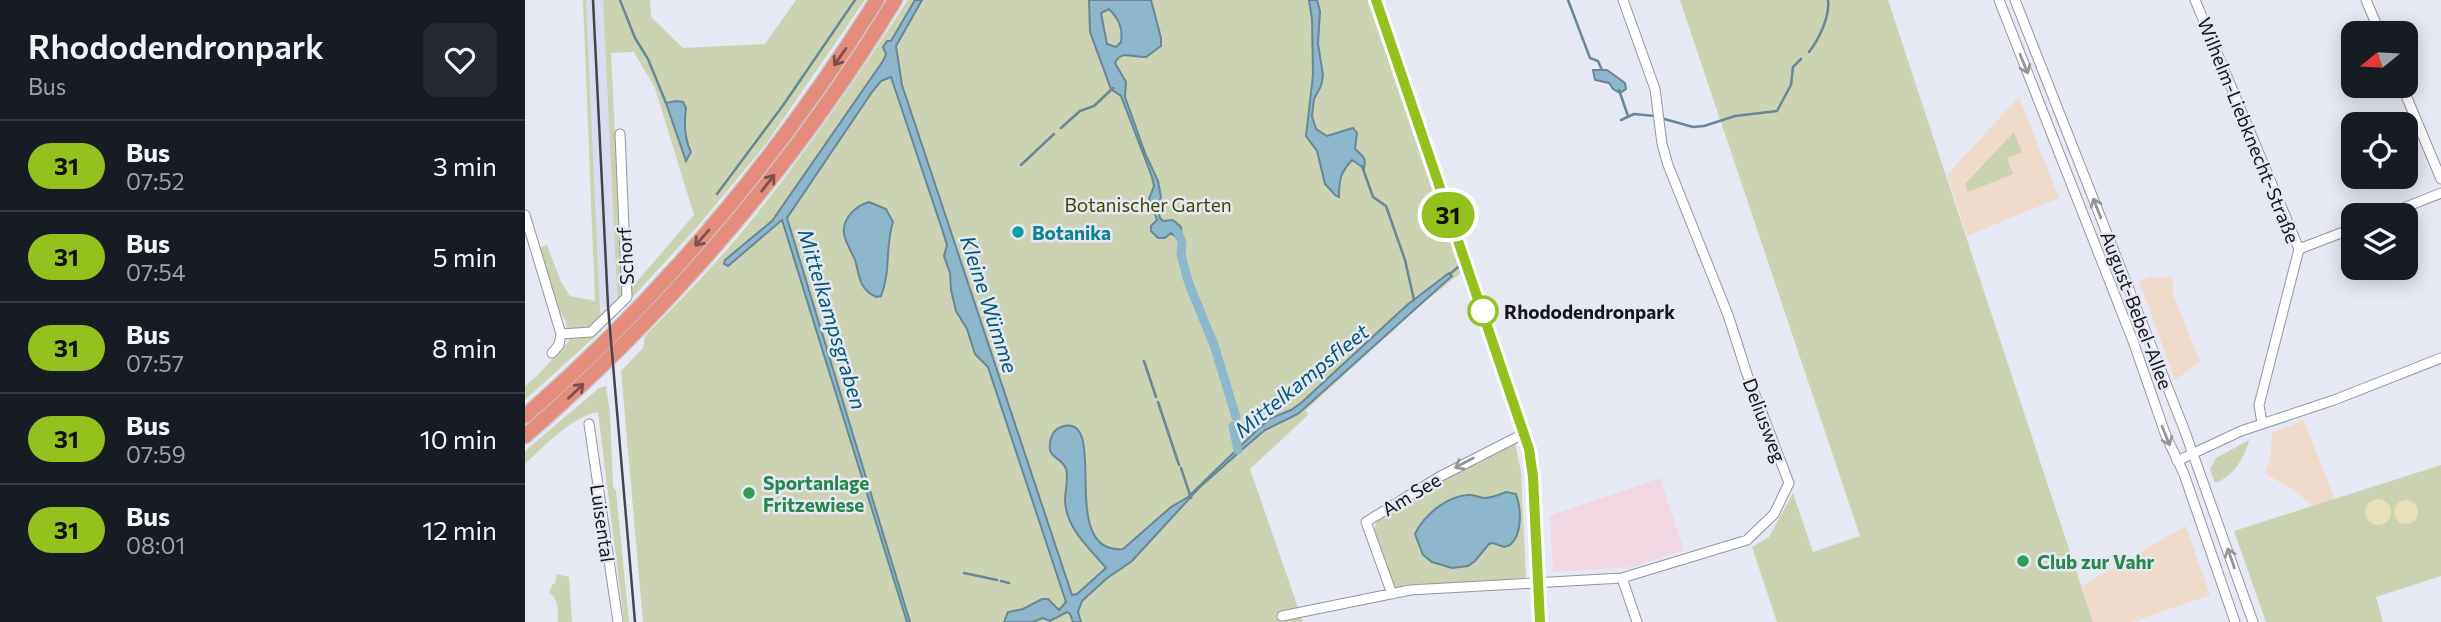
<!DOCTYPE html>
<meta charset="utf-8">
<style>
body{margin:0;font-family:Commissioner,sans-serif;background:#242831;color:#f1f3f6;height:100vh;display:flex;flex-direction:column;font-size:26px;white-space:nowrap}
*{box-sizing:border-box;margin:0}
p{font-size:23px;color:#9ea1a6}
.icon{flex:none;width:38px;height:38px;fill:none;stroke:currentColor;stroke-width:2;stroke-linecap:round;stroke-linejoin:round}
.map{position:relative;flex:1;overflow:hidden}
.sheet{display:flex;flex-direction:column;background:#171b24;width:525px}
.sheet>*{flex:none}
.badge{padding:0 14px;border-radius:23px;font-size:24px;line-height:46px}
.needle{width:46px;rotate:252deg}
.tools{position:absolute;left:1816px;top:21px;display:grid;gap:14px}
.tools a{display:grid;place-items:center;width:77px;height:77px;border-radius:14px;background:#171b24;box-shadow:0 4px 18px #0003;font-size:35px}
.map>.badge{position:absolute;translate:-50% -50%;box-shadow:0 0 0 4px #fff}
.round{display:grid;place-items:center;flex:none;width:74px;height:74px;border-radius:14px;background:#242831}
.overview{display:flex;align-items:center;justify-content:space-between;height:119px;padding:0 28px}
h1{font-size:33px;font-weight:600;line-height:52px}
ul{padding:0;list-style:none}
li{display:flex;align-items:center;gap:21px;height:91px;padding:0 28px;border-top:2px solid #363941}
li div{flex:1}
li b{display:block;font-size:26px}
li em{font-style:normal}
li .badge{min-width:77px;font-weight:700;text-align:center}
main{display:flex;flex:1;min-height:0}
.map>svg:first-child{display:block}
.commercial{fill:#eedbcb}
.built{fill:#dadcef}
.education{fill:#f0d7e1}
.green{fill:#ccd3b2;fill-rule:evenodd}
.sand{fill:#e9dfba}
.water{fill:#8cb7cc;stroke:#698797;stroke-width:2;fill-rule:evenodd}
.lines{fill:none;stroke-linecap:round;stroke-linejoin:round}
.stream{stroke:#698797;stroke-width:2.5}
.canal{stroke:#8cb7cc;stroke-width:9}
.minor-casing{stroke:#9596a0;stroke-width:11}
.highway-casing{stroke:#c7c7c8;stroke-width:17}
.minor{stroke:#fff;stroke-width:9}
.highway{stroke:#e58c7d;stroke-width:14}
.rail{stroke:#44444a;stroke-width:2.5}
.oneway{stroke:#7e514c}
.oneway2{stroke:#969698}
.line-casing{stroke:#fff;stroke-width:16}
.line{stroke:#95c11f;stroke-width:10}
.culture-dot{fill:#0f9aa8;stroke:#e6e8f3;stroke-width:2.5}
.stop-dot{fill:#fff;stroke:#95c11f;stroke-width:3.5}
.leisure-dot{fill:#2e9e5b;stroke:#e6e8f3;stroke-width:2.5}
.labels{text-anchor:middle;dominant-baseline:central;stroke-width:5;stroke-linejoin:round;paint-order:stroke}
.street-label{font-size:19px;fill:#16161a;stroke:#e6e8f3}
.park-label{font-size:19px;fill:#3f4701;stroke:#e6e8f3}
.culture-label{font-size:19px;font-weight:bold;fill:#0d838f;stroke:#e6e8f3;text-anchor:start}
.stop-label{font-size:19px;font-weight:bold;fill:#16161a;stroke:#e6e8f3;text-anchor:start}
.leisure-label{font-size:19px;font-weight:bold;fill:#27864d;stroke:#e6e8f3;text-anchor:start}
.water-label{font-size:21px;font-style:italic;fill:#005975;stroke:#e6e8f3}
</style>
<main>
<section class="sheet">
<div class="overview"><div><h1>Rhododendronpark</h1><p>Bus</p></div><a class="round"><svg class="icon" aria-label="heart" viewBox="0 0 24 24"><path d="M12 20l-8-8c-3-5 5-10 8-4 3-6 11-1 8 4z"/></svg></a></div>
<ul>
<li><span class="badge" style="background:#95c11f;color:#111">31</span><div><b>Bus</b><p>07:52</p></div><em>3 min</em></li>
<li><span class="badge" style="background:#95c11f;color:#111">31</span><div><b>Bus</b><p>07:54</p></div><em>5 min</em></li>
<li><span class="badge" style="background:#95c11f;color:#111">31</span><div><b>Bus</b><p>07:57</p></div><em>8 min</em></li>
<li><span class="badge" style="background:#95c11f;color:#111">31</span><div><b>Bus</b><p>07:59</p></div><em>10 min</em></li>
<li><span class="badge" style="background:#95c11f;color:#111">31</span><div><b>Bus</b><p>08:01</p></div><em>12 min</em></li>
</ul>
</section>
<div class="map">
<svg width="1916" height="622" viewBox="0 0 1916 622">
<rect width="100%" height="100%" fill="#e6e8f3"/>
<!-- commercial -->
<path class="commercial" d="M1494,97l40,101 -92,38 -20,-61z
M1625,277h23v17l27,68 -25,18 -36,-99z
M1779,420l31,80 -22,6 -20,-17 -28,-15 6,-20 1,-21z
M1661,526l24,69 -78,27h-39l-11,-36z"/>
<!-- built -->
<path class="built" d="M61,0h17l15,313 -17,18z"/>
<!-- education -->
<path class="education" d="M1135,478l24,72 -52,17 -79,5 -3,-56z"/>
<!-- green -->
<path class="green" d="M58,0h3l15,331 -76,69v-14l13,-11 31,-34 -3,-19 -11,-19 -17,-55 9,-3 14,37 9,14 25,5z
M78,0h47l1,17 32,31 82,-4 31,-44h69l-99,144 -68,82 -80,87zM109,52l21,36 39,127 -71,83 -12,-245zM141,103l20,5c-2,15 -2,30 5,44z
M383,0h463l91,272 -41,33 -115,105 2,5 -58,54 53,153h-660l-22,-251 22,-23 2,-12c35,-36 70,-71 102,-110 58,-72 110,-149 161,-226z
M1155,0h208l205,622h-316l-25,-75 17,-10 24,-44 20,59 47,-16z
M1489,132l8,20 -15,6 6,16 -45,18 -3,-8z
M81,386l4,27 3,73 3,5 13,131h-5l-26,-210c-24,3 -55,35 -73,52v-13l74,-63z
M1724,440c-4,17 -16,37 -34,43l-5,-14 6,-11z
M990,442l6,30 5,108 -88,4 -43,7 -22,-59 4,-11 66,-42z
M1916,465v111l-65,21 7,25h-117l-32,-91z
M32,574l12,3 3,45h-14c0,-13 1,-21 -9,-30l4,-8h2z"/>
<!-- sand -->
<path class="sand" d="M1840 512a13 13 0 1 1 26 0a13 13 0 1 1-26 0Z
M1869 512a12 12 0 1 1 24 0a12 12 0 1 1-24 0Z"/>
<!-- water -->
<path class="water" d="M390,0h7l-26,46 6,39 170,510 5,-1 29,-26c-17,-21 -40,-39 -41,-68 0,-8 4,-24 1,-31 -5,-14 -21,-9 -15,-31 2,-5 4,-9 10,-11 51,-17 -6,128 62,122l48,-42 17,-10 70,-68 13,-11 20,-8 10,-7 106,-98 42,-32 3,3 -154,138 -33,16 -20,17 -46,41 -67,73 -26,18 -24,22 -4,11 3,10h-8l-3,-8 -3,-2 -17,9 -7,-3 -10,4h-29l4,-10 15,-3 19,-10h6l11,11 7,-8 -78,-235 -13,-13 -8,-25 -11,-18 -5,-21 -1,-17 -6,-17 3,-11 -5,-16 -51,-152 -10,4 -9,11 -85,126 123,404h-3l-125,-402 -54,46 -4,-2 1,-4 47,-39 111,-160 3,-7 -3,-7 4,-6h4z
M564,0h62l10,38v8l-15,11c-13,1 -24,-8 -31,6l11,19 -1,15 20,56 13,28 3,16 -3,14 2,7 3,3 10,-1 8,7 1,15 -11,-9 -6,5h-7l-7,-7v-5l6,-6 -8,-21 5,-13 -2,-9 -31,-81 -10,-7 -21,-57zM584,9c10,10 14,19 12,33l-5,5 -9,-3 -6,-31z
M784,0h8l3,11 -2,33 5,31 -2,11 -7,13 -2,17 4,13 11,7 26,-8 4,5 -2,16c7,7 12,8 9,19l-12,-8c-12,13 -13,20 -13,37l-3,-1 -11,-12 -8,-33 -11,-15 7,-61 -1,-56z
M1068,70h14l18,13 1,6 -6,4 -7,-4 -4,-6 -14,-3z
M151,101l7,1 3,6c-2,15 -2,30 5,44l-5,9 -20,-58z
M344,202l17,7 7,13c-8,24 -2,50 -12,74l-5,1c-18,-9 -16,-21 -21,-37 -3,-8 -9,-16 -11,-26 -2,-15 11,-28 25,-32z
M981,492l10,2c5,14 7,40 -6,51l-6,2 -11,-4 -4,1 -14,17 -7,5 -16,2 -20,-6 -9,-7 -8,-21c9,-19 31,-37 52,-39 6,-1 11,2 17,3 8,0 15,-3 22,-6z"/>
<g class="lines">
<!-- stream -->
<path class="stream" d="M95,0l15,38 13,21 18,44
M1043,0l22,58 8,3 4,9
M1284,52c10,-13 21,-35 19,-52
M1094,90l9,26
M1136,118l32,9 11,-1 31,-10 42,-5 14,-26 2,-18 8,-8
M1096,120l13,-6 21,2
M536,128l19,-17 14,-5 19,-18
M496,165l33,-31
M837,166l11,31 13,9 19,54 9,40
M192,194l67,-90 71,-104
M925,274l8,-7
M619,361l12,36
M633,402l21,63
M656,468l10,30
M439,573l33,7
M476,581l8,2"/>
<!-- canal -->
<path class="canal" d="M653,233l4,9 -1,13 8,29 25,61 22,72
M708,426l5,24"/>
<defs>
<path id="minor" d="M851,0l153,449 4,27 7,146
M1474,0l134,341 33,95 18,38 51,148
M1490,0l169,429 69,193
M1670,0l104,249 -40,156 3,18
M1841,0l14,33
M1877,86l39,93
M0,215l36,119 -2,11 -7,8
M1861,215l55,-22
M1774,249l55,-21
M36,334l30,-2 36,-35 -7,-163
M64,424l29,198
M1652,461l64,-30 93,-31 107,-42
M1097,578l15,44
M867,594l-26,-72 73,-45 86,-44
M757,616l128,-26 212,-12 125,-38 27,-26 15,-31 -42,-109 -19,-59 -60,-150 -6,-21 -7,-55 -32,-89"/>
<path id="highway" d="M0,416c138,-120 255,-261 352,-416
M0,436c145,-126 270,-272 370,-436"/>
</defs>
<!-- minor casing -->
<use href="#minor" class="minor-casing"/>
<!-- highway casing -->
<use href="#highway" class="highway-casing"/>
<!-- minor -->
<use href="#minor" class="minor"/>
<!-- highway -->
<use href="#highway" class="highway"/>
<!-- rail -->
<path class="rail" d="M68,0l15,306 27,316"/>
</g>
<!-- one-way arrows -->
<defs><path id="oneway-shaft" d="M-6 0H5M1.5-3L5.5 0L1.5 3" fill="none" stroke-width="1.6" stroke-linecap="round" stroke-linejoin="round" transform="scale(1.75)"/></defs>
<g class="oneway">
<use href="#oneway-shaft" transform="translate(315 57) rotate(125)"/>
<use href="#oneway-shaft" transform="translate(243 183) rotate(-52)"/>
<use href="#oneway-shaft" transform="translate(177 238) rotate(131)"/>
<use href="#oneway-shaft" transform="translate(51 391) rotate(-44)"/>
</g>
<g class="oneway2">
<use href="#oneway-shaft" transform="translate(1499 64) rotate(68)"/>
<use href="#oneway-shaft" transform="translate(1572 208) rotate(-111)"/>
<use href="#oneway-shaft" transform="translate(1641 436) rotate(68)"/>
<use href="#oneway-shaft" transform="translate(939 463) rotate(152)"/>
<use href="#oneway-shaft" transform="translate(1706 558) rotate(-109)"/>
</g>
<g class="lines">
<defs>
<path id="line" d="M851,0l153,449 4,28 7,145"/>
</defs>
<!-- line casing -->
<use href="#line" class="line-casing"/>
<!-- line -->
<use href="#line" class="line"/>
</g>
<!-- markers -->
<circle class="culture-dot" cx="493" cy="232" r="7"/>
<circle class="stop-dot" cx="958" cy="311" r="14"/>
<g class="leisure-dot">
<circle cx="224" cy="493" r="7"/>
<circle cx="1498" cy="561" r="7"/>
</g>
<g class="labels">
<!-- street labels -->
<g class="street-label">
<text transform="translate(1724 130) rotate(68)">Wilhelm-Liebknecht-Straße</text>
<text transform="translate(100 256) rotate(-93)">Schorf</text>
<text transform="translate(1612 310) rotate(69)">August-Bebel-Allee</text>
<text transform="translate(1240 420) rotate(69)">Deliusweg</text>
<text transform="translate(886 494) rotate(-31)">Am See</text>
<text transform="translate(78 523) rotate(82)">Luisental</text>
</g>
<!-- park labels -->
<g class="park-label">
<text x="623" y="204">Botanischer Garten</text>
</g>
<!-- culture labels -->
<g class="culture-label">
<text x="507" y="232">Botanika</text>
</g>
<!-- stop labels -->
<g class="stop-label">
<text x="979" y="311">Rhododendronpark</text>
</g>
<!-- leisure labels -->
<g class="leisure-label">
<text x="238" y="482">Sportanlage<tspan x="238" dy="22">Fritzewiese</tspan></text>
<text x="1512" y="561">Club zur Vahr</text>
</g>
<!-- water labels -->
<g class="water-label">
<text transform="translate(465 304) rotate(72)">Kleine Wümme</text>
<text transform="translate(308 319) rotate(73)">Mittelkampsgraben</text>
<text transform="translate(776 380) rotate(-39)">Mittelkampsfleet</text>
</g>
</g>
</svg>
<div class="tools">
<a><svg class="needle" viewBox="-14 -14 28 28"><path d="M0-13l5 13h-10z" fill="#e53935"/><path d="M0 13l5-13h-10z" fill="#9ea1a6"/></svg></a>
<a><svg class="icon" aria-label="locate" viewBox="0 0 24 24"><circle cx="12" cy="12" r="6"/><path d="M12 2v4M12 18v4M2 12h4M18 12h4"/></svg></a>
<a><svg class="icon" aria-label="layers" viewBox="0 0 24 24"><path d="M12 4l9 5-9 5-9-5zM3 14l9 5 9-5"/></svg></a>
</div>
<b class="badge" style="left:923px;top:215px;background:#95c11f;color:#111">31</b>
</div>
</main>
